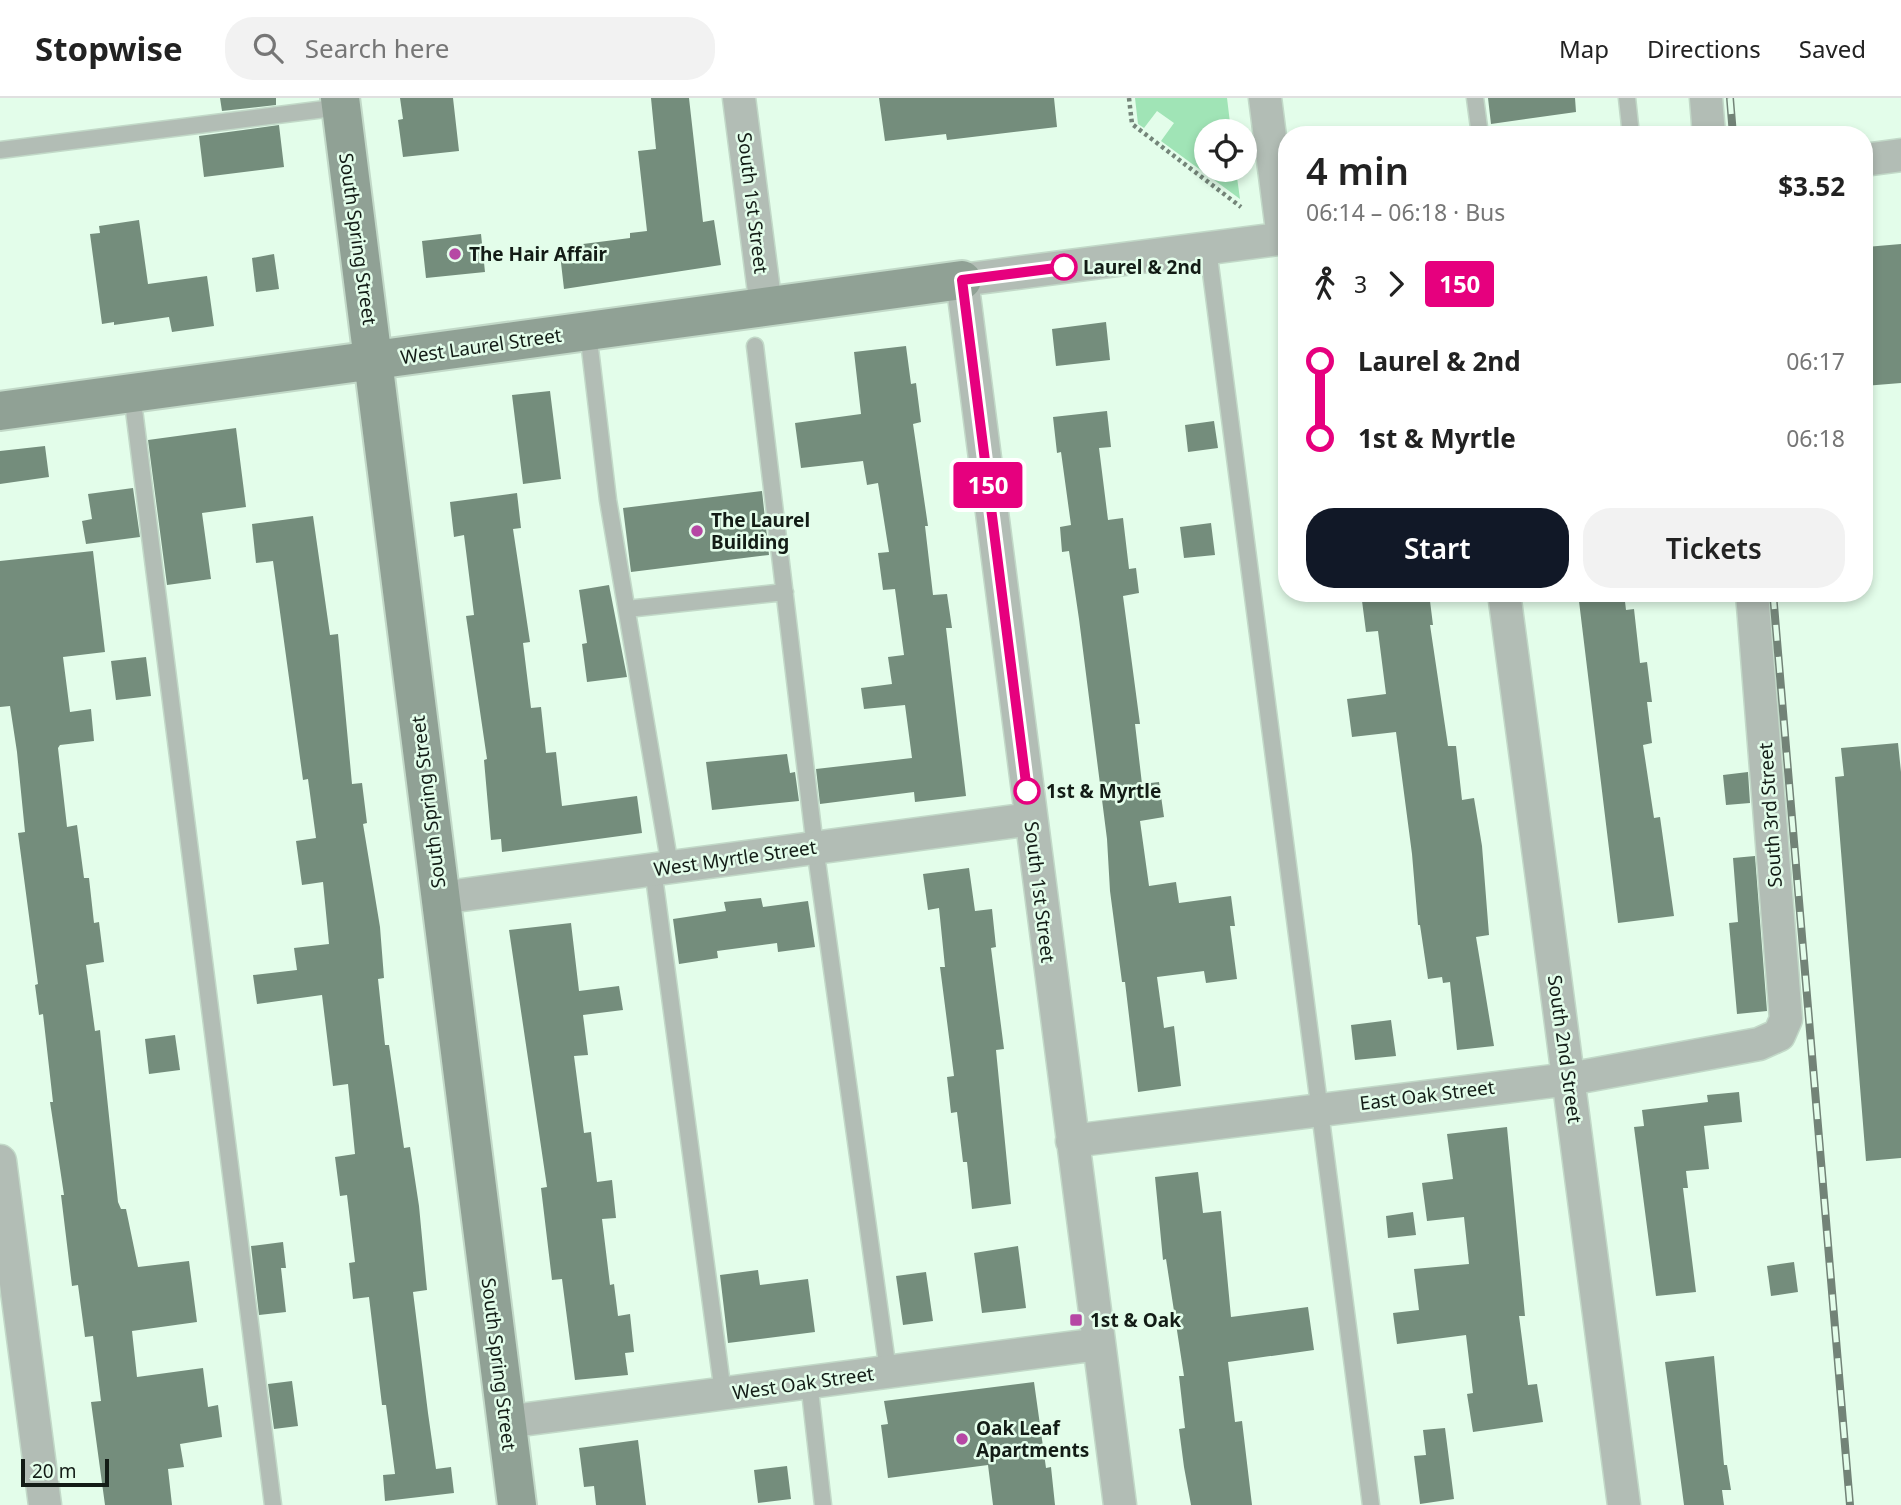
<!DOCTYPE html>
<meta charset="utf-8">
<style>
body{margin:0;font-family:"Noto Sans",sans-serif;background:#f2f2f2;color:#222;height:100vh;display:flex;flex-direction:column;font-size:26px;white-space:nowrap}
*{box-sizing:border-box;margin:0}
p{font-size:23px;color:#767676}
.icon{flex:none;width:38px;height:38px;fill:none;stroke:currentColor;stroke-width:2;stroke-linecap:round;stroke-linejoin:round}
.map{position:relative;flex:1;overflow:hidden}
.side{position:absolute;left:1278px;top:28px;width:595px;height:476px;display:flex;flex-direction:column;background:#fff;border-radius:28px;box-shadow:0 4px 10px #0003}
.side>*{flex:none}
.badge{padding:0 14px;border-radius:5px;font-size:24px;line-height:46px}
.buttons{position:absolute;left:1194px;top:21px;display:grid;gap:14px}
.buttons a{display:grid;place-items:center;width:63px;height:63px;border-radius:50%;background:#fff;box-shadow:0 4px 10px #0003;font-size:35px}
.scale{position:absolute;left:21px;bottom:18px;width:88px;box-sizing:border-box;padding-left:7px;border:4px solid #131c16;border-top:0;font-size:19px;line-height:24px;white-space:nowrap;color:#131c16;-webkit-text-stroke:5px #e3fdea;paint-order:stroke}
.map>.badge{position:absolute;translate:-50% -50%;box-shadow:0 0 0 4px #fff}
.legs{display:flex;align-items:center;gap:10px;height:77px;padding:0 28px;font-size:23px}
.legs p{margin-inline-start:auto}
.overview{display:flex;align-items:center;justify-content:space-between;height:119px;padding:0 28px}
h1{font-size:38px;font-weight:600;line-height:52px}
.primary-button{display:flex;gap:14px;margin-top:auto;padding:14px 28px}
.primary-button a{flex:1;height:80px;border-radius:28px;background:#111827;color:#fff;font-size:28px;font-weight:600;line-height:80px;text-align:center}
.primary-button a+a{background:#f2f2f2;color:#222}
ul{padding:0 28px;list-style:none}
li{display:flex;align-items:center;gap:24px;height:77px;font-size:26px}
li i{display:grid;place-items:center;width:10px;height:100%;margin:0 9px;background:currentColor}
li i::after{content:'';width:18px;height:18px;margin:-9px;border:5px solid;border-radius:50%;background:#fff}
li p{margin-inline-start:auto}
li:first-child i{background:linear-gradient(#0000 50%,currentColor 0)}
li:last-child i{background:linear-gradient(currentColor 50%,#0000 0)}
header{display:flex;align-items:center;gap:42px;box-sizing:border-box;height:98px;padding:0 35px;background:#fff;border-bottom:2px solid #e0e0e0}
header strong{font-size:33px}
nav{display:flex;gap:38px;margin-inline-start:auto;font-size:24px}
.search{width:490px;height:63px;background:#f2f2f2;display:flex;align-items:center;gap:18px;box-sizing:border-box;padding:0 24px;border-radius:28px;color:#767676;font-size:26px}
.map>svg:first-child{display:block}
.green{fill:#a0e4b6}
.building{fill:#748d7c}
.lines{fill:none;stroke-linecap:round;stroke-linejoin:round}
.lane-casing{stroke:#c2d9c8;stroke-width:19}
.street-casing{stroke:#c2d9c8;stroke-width:35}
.secondary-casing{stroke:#c2d9c8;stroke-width:42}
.path{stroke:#748579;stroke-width:4.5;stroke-dasharray:3.5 3.5;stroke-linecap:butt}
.lane{stroke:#b2bdb5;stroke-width:16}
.street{stroke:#b2bdb5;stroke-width:32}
.secondary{stroke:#90a195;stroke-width:38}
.rail-casing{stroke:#728377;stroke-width:8}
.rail{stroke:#e3fdea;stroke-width:5;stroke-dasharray:16;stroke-linecap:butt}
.line-1-casing{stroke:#fff;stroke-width:16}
.line-1{stroke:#e6007e;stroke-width:10}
.poi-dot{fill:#b647a4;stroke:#e3fdea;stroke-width:2.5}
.stop-1-dot{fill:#fff;stroke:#e6007e;stroke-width:3.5}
.labels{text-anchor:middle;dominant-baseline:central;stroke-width:5;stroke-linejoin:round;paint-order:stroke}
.street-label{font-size:19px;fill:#131c16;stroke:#e3fdea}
.poi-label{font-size:19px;font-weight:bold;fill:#131c16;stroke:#e3fdea;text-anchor:start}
.stop-label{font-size:19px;font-weight:bold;fill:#131c16;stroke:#e3fdea;text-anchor:start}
</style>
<header>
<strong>Stopwise</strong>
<div class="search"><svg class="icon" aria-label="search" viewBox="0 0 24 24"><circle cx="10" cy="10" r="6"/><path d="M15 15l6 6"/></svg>Search here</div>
<nav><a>Map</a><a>Directions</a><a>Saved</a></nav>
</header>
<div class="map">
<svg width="1901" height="1407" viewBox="0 0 1901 1407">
<rect width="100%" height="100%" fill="#e3fdea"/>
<!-- green -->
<path class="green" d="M1135,0h92l4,33h-25v39h30l4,29 -79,-58 13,-18 -17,-12 -13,17 -6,-4z"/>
<!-- building -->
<path class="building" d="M220,0h56v7l-54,6z
M400,0h53l6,53 -56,6 -5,-37 5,-1z
M651,0h38l14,124 11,-2 7,45 -157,24 -4,-35 24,-3 -1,-7 47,-6v-5l17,-2 -9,-80 18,-2z
M879,0h175l3,29 -110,13 -1,-6 -61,7z
M1488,0h87l1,14 -85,12z
M279,27l5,42 -80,10 -5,-41z
M139,122l9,64 59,-8 7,50 -42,6 -3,-15 -55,8v-3l-12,2 -12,-90 10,-1 -1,-7z
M481,136l4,38 -59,6 -4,-37z
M1901,146v139l-37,3v-133l2,-6z
M274,156l5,35 -23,3 -4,-34z
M1106,224l4,38 -54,6 -4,-37z
M906,248l5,38 5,-1 5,39 -8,2 15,102h-3l8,69 14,-1 5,34h-6l20,168 -51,6 -1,-10 -94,12 -4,-35 96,-11 -7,-53 -41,4 -3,-21 31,-4 -4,-27 16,-2 -9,-66 -12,1 -5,-37 11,-1 -11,-69 -11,2 -4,-24 -62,7 -6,-45 66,-9 -7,-62z
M550,293l11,88 -38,5 -11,-89z
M1107,313l4,36 -12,1 9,72 15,-2 6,51 7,-1 3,25 -16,3 17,128h-5l7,60 17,-2 5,35 -24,4 9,65 27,-4 3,21 52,-7 4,30h-5l7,53 -31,4 -2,-12 -47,6 7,51 10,-2 7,60 -43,6 -13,-110h-3l-12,-91 -3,-52 -28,-220 -10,-68 -7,1 -2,-25 11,-2 -10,-73 -4,1 -4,-36z
M1214,323l4,27 -30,4 -3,-27z
M236,330l10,79 -44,6 9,66 -44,6 -19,-145z
M45,348l4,31 -49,7v-33z
M133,390l7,49 -54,7 -4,-23 10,-2 -4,-25z
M762,393l7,64 -138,17 -8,-64z
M517,395l4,35 -8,1 17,113 -7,1 8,65 10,-1 5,46 10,-1 6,54 75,-10 5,37 -140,19 -1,-13 -10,1 -7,-80 3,-1 -21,-143 8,-1 -10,-80 -10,2 -4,-35z
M313,418l17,119 8,-1 14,150 10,-1 5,40 -4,1 17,103 4,51 -6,1 7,66h4l15,103 6,-1 9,59 8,84 -14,2 15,121 8,56 15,-2 3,26 -69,8 -2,-26 12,-1 -9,-69h-4l-13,-108 -16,2 -4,-36 6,-1 -8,-67 -7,1 -5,-39 20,-3 -7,-70 -15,2 -11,-91 -65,9 -4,-29 44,-5 -3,-22 35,-4 -6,-62 -21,3 -6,-44 20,-3 -8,-59 -5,1 -30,-219 -17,2 -4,-39z
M1211,425l4,32 -31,3 -4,-31z
M93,453l12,101 -42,5 7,55 21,-3 3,32 -34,4 -2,3 9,79 10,-2 7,53h5l5,45 5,-1 5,40 -18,3 9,66 5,-1 1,10 17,162 3,7h5l12,58 51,-6 8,61 -65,9 5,46 66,-9 5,39 10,-2 4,32 -42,7 4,23 -16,2 4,36h-67l-14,-103 10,-1 -8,-65 -8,1 -7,-52 -6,1 -11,-91h3l-14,-93h3l-10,-88 -4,1 -4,-30 3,-1 -20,-151 7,-1 -8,-80 -7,-46 -10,1v-146z
M609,487l18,92 -40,5 -5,-38 5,-1 -8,-53z
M1361,495h68l4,32h-3l18,121h8l6,54 12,-2 8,48 7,89 -13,2 18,109 -37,4 -7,-68 -7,1 -1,-6 -14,2 -8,-54h-2l-6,-71 -16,-122 -44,5 -5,-38 39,-5 -8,-63 -12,1z
M1578,495h46l2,17 8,-1 6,54 7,-1 5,40h-5l5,41 -9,2 11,73 6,-1 14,99 -56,7z
M146,559l5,39 -35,4 -5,-39z
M1898,645l3,29v386l-35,3 -31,-384 9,-1 -3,-28z
M787,656l3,19 5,-1 4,29 -87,9 -6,-48z
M1748,674l2,31 -24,2 -3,-30z
M1755,758l12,155 -30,3 -8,-91 9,-1 -5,-64z
M969,770l6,43 17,-2 4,38 -5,1 13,101 -8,1 15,154 -39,5 -5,-47h-4l-6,-50 -6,1 -4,-36 7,-1 -14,-109h5l-6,-59 -11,2 -5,-36z
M761,800l2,9 45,-6 7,46 -37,5 -1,-9 -60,8 1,7 -39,6 -6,-45 53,-8 -2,-9z
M571,825l8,68 40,-5 4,24 -40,5 5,40 -14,1 10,77 7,-1 6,50 15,-2 4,38 -14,1 8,66 4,-1 4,32 12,-2 4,38 -9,1 3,22 -53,5 -13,-101 -10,1 -11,-92 6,-1 -38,-257z
M1391,922l5,36 -41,4 -4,-35z
M175,937l5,35 -31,4 -4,-35z
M1739,994l3,30 -38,4 5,43 -23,2 2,17h-5l13,104 -40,4 -22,-169 10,-1 -2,-16 66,-8 -1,-7z
M1507,1029l18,189h-6l9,69 9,-1 6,38 -70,10 -6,-38 6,-1 -7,-58 -69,9 -4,-31 26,-3 -5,-41 55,-5 -5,-47 -37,4 -5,-38 31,-4 -6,-45z
M1198,1074l5,41 18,-2 10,106 77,-10 6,43 -86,12 7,60 7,-1 10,84h-61l-7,-38 -5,-38 6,-1 -6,-52h5l-18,-117 -3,1 -8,-83z
M1413,1114l3,23 -28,3 -2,-22z
M283,1144l3,26h-5l5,44 -27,3 -8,-69z
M1018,1148l8,62 -44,5 -8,-60z
M1794,1164l4,30 -27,4 -4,-30z
M758,1172l2,15 48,-6 7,53 -87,11 -8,-68z
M926,1174l7,49 -30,4 -7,-49z
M1714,1258l10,109h3l4,25h-9l2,15h-40l-19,-143z
M292,1283l6,45 -24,3 -6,-45z
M1034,1284l12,86 5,-1 4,38h-62l-5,-40 -100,13 -7,-53 7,-1 -4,-23z
M1445,1330l9,71 -34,5 -6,-48 12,-1 -3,-25z
M638,1342l8,65h-50l-2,-19 -10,1 -5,-39z
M787,1368l4,33 -33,4 -4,-33z"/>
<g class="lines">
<defs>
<path id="lane" d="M1475,0l5,37
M1627,0l4,37
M0,52l341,-43
M1208,151l163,1256
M588,234l20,168 62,366
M755,248l60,501 73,524
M132,296l141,1111
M627,511l158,-17
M653,771l70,524
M809,1284l14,123"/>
<path id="street" d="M739,0l27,209
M1265,0l18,140
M1706,0l3,37
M1864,62l37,-5
M1504,495c40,304 82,608 120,912
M440,800l591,-79
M1072,1043l497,-62 190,-35 20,-9 7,-16 -34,-426
M0,1063l45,344
M506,1324l593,-78
M1120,1407l-158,-1225 324,-42"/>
<path id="secondary" d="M340,0l177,1407
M0,313l962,-131"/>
</defs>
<!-- lane casing -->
<use href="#lane" class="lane-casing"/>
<!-- street casing -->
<use href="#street" class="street-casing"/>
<!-- secondary casing -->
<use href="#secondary" class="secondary-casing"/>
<!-- path -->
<path class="path" d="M1129,0l3,26 109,83"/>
<!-- lane -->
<use href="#lane" class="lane"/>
<!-- street -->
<use href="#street" class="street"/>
<!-- secondary -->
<use href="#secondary" class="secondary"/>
<defs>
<path id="rail" d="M1730,0l3,37
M1773,495l77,912"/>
</defs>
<!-- rail casing -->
<use href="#rail" class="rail-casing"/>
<!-- rail -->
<use href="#rail" class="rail"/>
</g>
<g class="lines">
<defs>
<path id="line-1" d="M1027,693l-65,-511 102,-13"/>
</defs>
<!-- line-1 casing -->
<use href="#line-1" class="line-1-casing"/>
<!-- line-1 -->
<use href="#line-1" class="line-1"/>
</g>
<!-- markers -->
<g class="poi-dot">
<circle cx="455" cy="156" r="7"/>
<circle cx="697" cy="433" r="7"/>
<rect x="1069" y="1215" width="14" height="14" rx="3.5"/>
<circle cx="962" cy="1341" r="7"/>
</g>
<g class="stop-1-dot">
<circle cx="1064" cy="169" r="12"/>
<circle cx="1027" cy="693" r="12"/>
</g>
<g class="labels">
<!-- street labels -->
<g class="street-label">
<text transform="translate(753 105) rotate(83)">South 1st Street</text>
<text transform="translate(358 141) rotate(82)">South Spring Street</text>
<text transform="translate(481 248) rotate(-8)">West Laurel Street</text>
<text transform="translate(428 704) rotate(-97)">South Spring Street</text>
<text transform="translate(1770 717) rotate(-94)">South 3rd Street</text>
<text transform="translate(735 760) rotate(-8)">West Myrtle Street</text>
<text transform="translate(1040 794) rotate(83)">South 1st Street</text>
<text transform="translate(1565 951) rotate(82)">South 2nd Street</text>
<text transform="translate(1427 997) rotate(-7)">East Oak Street</text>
<text transform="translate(499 1266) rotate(83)">South Spring Street</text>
<text transform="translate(803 1285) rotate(-8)">West Oak Street</text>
</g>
<!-- poi labels -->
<g class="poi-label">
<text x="469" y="156">The Hair Affair</text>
<text x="711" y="422">The Laurel<tspan x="711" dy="22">Building</tspan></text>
<text x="1090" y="1222">1st &amp; Oak</text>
<text x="976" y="1330">Oak Leaf<tspan x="976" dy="22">Apartments</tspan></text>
</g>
<!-- stop labels -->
<g class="stop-label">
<text x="1083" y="169">Laurel &amp; 2nd</text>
<text x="1046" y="693">1st &amp; Myrtle</text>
</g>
</g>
</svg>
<div class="buttons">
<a><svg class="icon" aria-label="locate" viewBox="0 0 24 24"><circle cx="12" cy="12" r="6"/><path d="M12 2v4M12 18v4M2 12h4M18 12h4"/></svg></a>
</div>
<div class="scale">20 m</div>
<b class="badge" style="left:988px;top:387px;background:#e6007e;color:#fff">150</b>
<section class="side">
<div class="overview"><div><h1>4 min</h1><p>06:14 – 06:18 · Bus</p></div><b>$3.52</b></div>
<div class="legs"><svg class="icon" aria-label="walk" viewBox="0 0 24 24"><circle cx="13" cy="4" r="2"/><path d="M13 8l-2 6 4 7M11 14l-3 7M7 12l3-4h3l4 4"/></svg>3<svg class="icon" aria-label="forward" viewBox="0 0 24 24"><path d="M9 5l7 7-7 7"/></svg><b class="badge" style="background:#e6007e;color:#fff">150</b></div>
<ul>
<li><i style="color:#e6007e"></i><b>Laurel &amp; 2nd</b><p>06:17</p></li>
<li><i style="color:#e6007e"></i><b>1st &amp; Myrtle</b><p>06:18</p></li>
</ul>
<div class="primary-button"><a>Start</a><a>Tickets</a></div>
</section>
</div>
